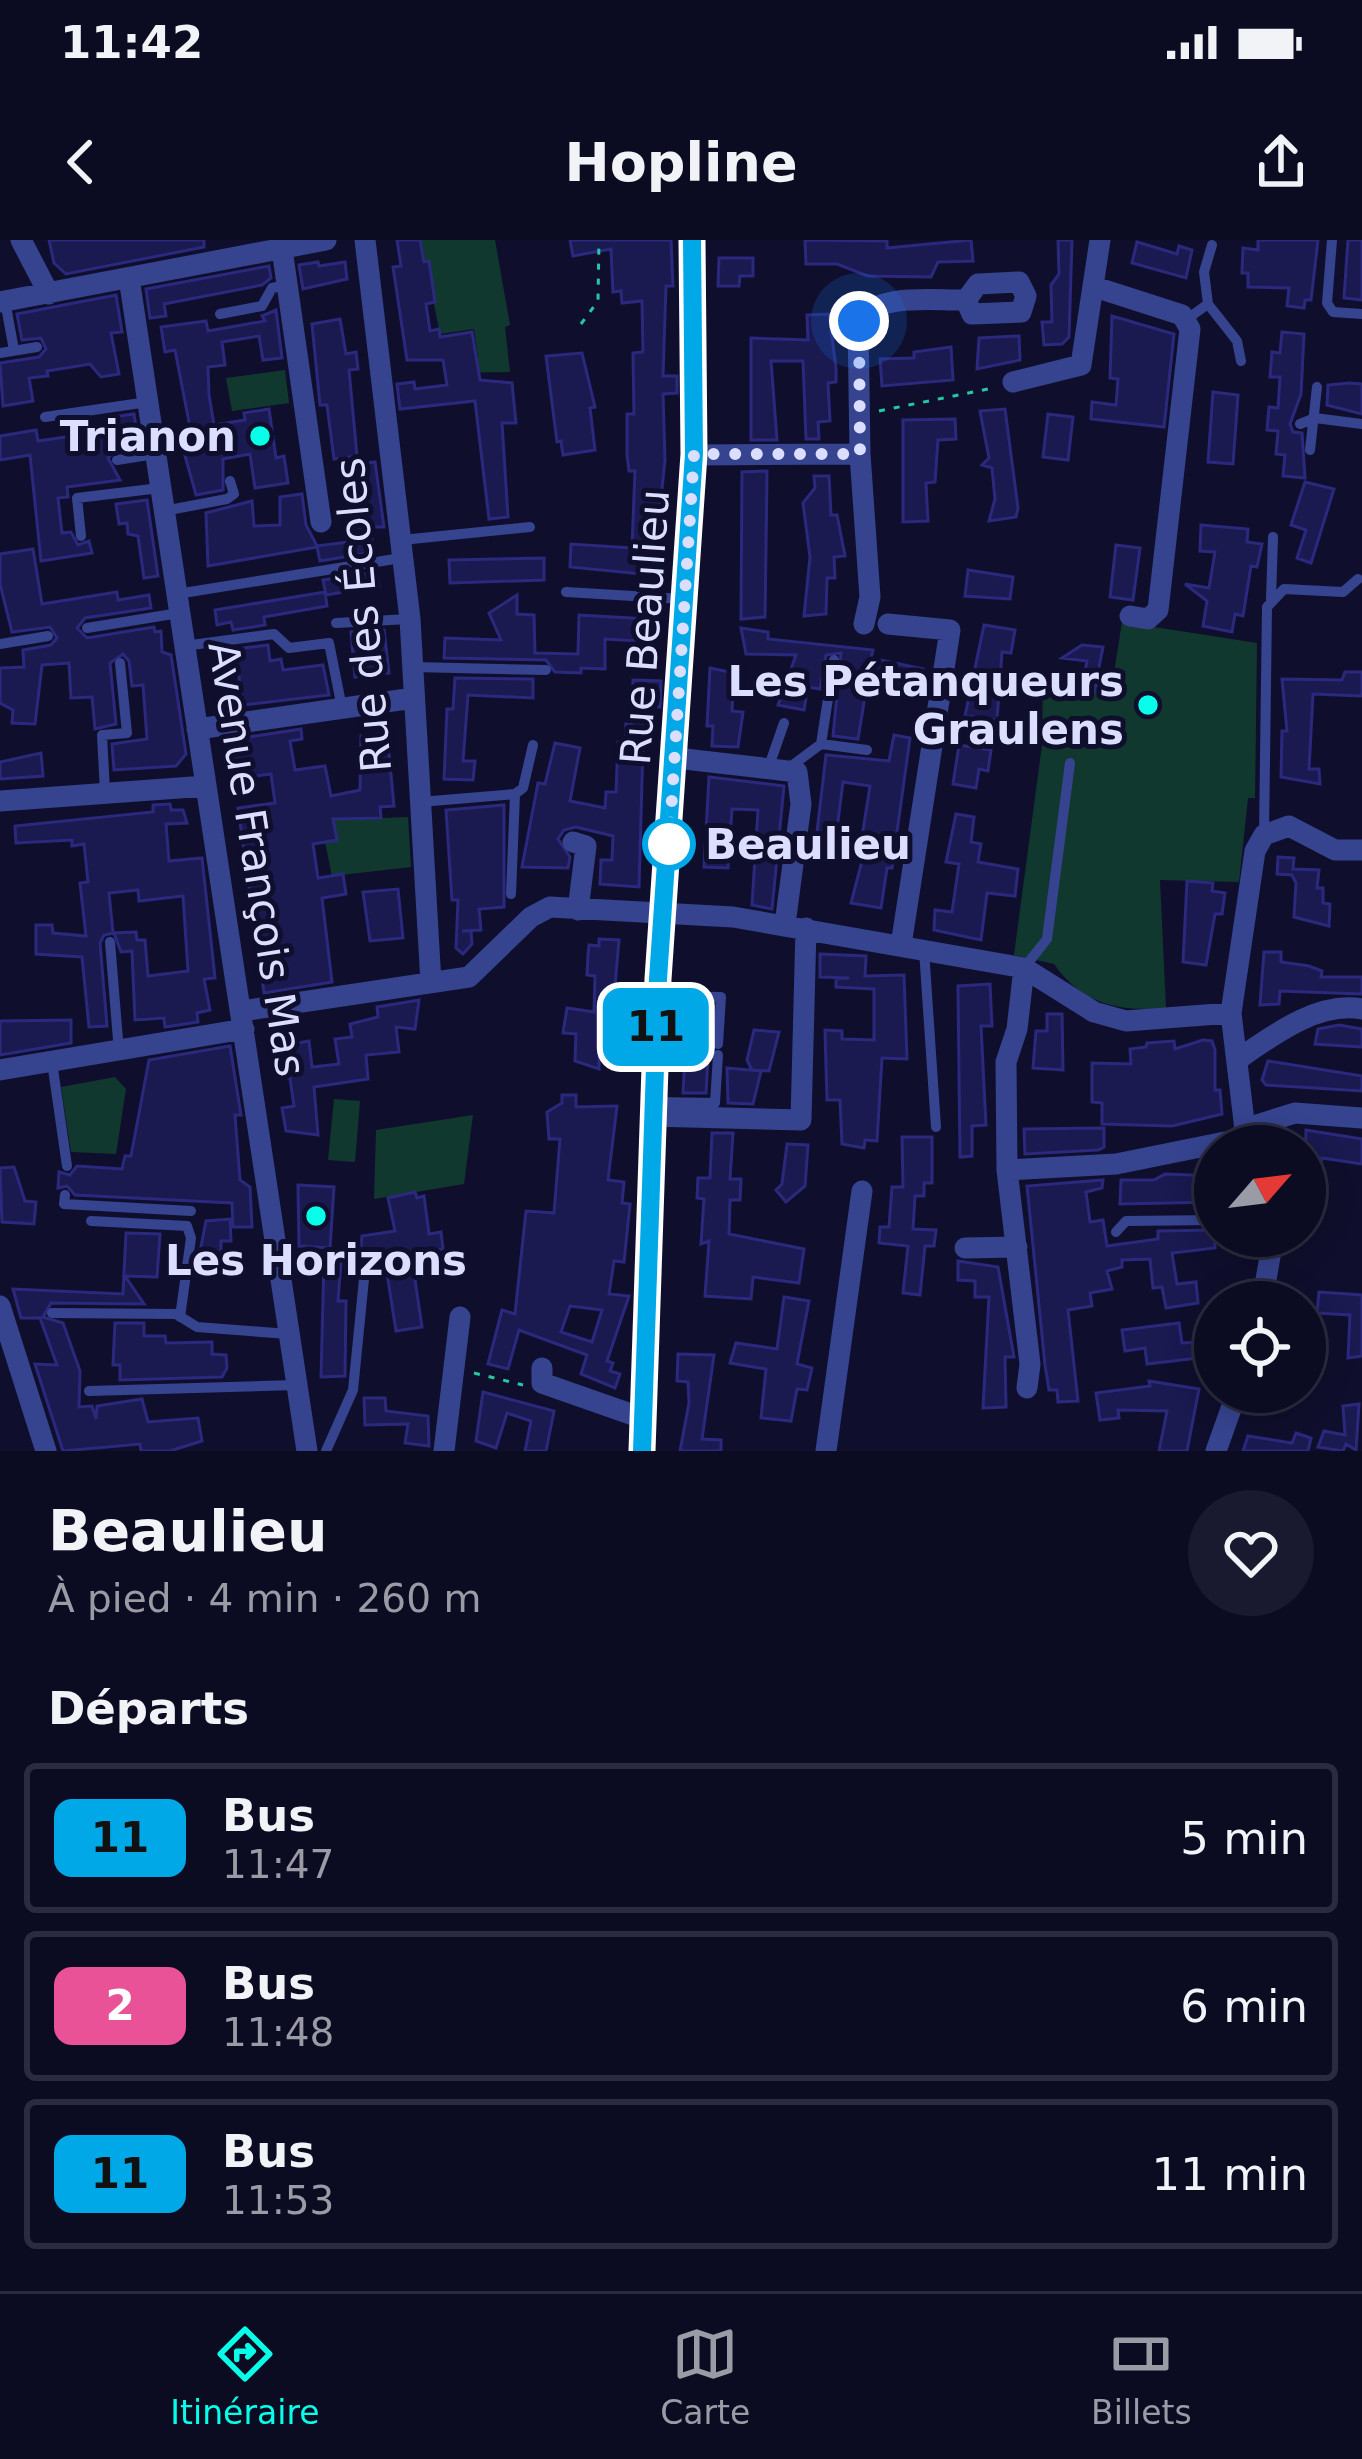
<!DOCTYPE html>
<html lang="fr">
<meta charset="utf-8">
<style>
body{margin:0;font-family:"DejaVu Sans",sans-serif;background:#19192f;color:#f1f3f6;height:100vh;display:flex;flex-direction:column;font-size:45px;white-space:nowrap}
*{box-sizing:border-box;margin:0}
p{font-size:39px;color:#9a9ba5}
.icon{flex:none;width:66px;height:66px;fill:none;stroke:currentColor;stroke-width:2;stroke-linecap:round;stroke-linejoin:round}
.map{position:relative;height:1211px;overflow:hidden}
.side{display:flex;flex-direction:column;background:#0b0b22;flex:1}
.side>*{flex:none}
.badge{padding:0 24px;border-radius:18px;font-size:42px;line-height:78px}
.needle{width:78px;rotate:62deg}
.buttons{position:absolute;left:1194px;top:885px;display:grid;gap:24px}
.buttons a{display:grid;place-items:center;width:132px;height:132px;border-radius:50%;background:#0b0b22;box-shadow:0 6px 30px #0003,0 0 0 3px #2b2b40;font-size:60px}
.you{position:absolute;width:60px;height:60px;margin:-30px;border:9px solid #fff;border-radius:50%;background:#1a73e8;box-shadow:0 0 0 18px #1a73e833}
.map>.badge{position:absolute;translate:-50% -50%;box-shadow:0 0 0 6px #fff}
h2{padding:0 48px;font-size:45px;line-height:108px}
.round{display:grid;place-items:center;flex:none;width:126px;height:126px;border-radius:63px;background:#19192f}
.head{display:flex;align-items:center;justify-content:space-between;height:204px;padding:0 48px}
h1{font-size:57px;font-weight:700;line-height:90px}
ul{padding:0;list-style:none}
li{display:flex;align-items:center;gap:36px;height:150px;margin:0 24px 18px;padding:0 24px;border:6px solid #2b2b40;border-radius:12px}
li div{flex:1}
li b{display:block;font-size:45px}
li em{font-style:normal}
li .badge{min-width:132px;font-weight:700;text-align:center}
.status{display:flex;justify-content:space-between;align-items:center;height:84px;padding:0 60px;background:#0b0b22;direction:ltr}
.status svg{height:33px;fill:currentColor}
header{display:flex;justify-content:space-between;align-items:center;height:156px;padding:0 48px;background:#0b0b22;font-size:54px;font-weight:700}
.dock{display:flex;justify-content:space-around;align-items:center;height:168px;border-top:3px solid #2b2b40;background:#0b0b22;font-size:33px;color:#9a9ba5}
.dock a{display:grid;justify-items:center;gap:6px}
.dock .active{color:#07ffe9}
.map>svg:first-child{display:block}
.green{fill:#11382f}
.building{fill:#1a1950;stroke:#2a297e;stroke-width:3;fill-rule:evenodd}
.lines{fill:none;stroke-linecap:round;stroke-linejoin:round}
.path{stroke:#25c9a1;stroke-width:3;stroke-dasharray:6 9;stroke-linecap:butt}
.lane{stroke:#364490;stroke-width:10}
.street{stroke:#364490;stroke-width:21}
.secondary{stroke:#7289ff;stroke-width:24}
.line-casing{stroke:#fff;stroke-width:27}
.line{stroke:#00a8e7;stroke-width:18}
.walk{stroke:#dbdeff;stroke-width:12;stroke-dasharray:0 21.6}
.poi-dot{fill:#07ffe9;stroke:#0f0f2d;stroke-width:4.5}
.stop-dot{fill:#fff;stroke:#00a8e7;stroke-width:6}
.labels{text-anchor:middle;dominant-baseline:central;stroke-width:10;stroke-linejoin:round;paint-order:stroke}
.poi-label{font-size:42px;font-weight:bold;fill:#dbdeff;stroke:#0f0f2d;text-anchor:end}
.street-label{font-size:42px;fill:#dbdeff;stroke:#0f0f2d}
.stop-label{font-size:42px;font-weight:bold;fill:#dbdeff;stroke:#0f0f2d;text-anchor:start}
</style>
<div class="status"><b>11:42</b><svg viewBox="0 0 49 12"><path d="M0 12V9h3v3zM5 12V6h3v6zM10 12V3h3v9zM15 12V0h3v12zM26 1h20v11H26zM47 4h2v5h-2z"/></svg></div>
<header><svg class="icon" aria-label="back" viewBox="0 0 24 24"><path d="M15 5l-7 7 7 7"/></svg>Hopline<svg class="icon" aria-label="share" viewBox="0 0 24 24"><path d="M12 15V3M7 8l5-5 5 5M5 13v7h14v-7"/></svg></header>
<div class="map">
<svg width="1362" height="1211" viewBox="0 0 1362 1211">
<rect width="100%" height="100%" fill="#0f0f2d"/>
<!-- green -->
<path class="green" d="M421,0h74l15,85 -5,2 5,45 -65,1 -1,-9 34,-6 -4,-29 -34,5z
M285,130l4,33 -57,8 -6,-33z
M1122,382l135,21 -2,155h-7l-9,84 -79,-2 6,128c-47,4 -84,-4 -112,-44l-40,-9 28,-210 1,-70 69,11z
M408,577l3,50 -79,9 -7,-34 12,-2 -3,-20z
M115,837l11,12 -10,65 -45,-2 -10,-65z
M334,859l26,2 -5,61 -27,-2z
M473,875l-9,69 -90,15 2,-69z"/>
<!-- building -->
<path class="building" d="M49,0h155v7l-138,27 -12,-11z
M397,0h23l4,22 5,-1 6,41 -9,2 4,27 9,-2 1,8 32,-5 8,48 32,3 4,40h-14l6,94 -19,2 -14,-118 -75,8 -3,-25 17,-2 1,7 32,-4 -4,-25h-36l-14,-93 8,-1z
M570,0h101l2,46h-7l-3,90h14v17l-14,1 2,66 -12,115 -83,-8 1,-23 61,4 3,-77h-6l-2,-16v-41h7l-1,-61 10,-1 -1,-51 -20,2 -1,-12 -8,1 -2,-43 -38,7z
M805,0l82,1v7l84,-8 2,21 -35,1 -7,15 -63,-1 -31,-12h-31z
M1058,0h14l-3,97 -7,7 -18,1 -2,-23h10l-1,-37 8,-11z
M1258,0h60l-7,60h-6l-1,8 -17,-2 2,-18 -41,-1v-14h-6l1,-25 15,2z
M1348,0h14v60l-18,-2z
M1137,2l40,12 2,-8 13,4 -6,28 -54,-15z
M719,18h34v18h-13l-1,10h-21z
M318,22l1,4 26,-4 2,17 -44,10 -4,-24z
M269,26l2,12 -9,7 -98,19 2,12 -16,2 -4,-29z
M116,55l6,37 -11,1 8,41 -18,3 -11,-13 -43,7 1,5 -19,2 4,23 -30,5 -3,-43 39,-6 7,-8 -5,-11 -19,2 -5,-26z
M276,70l6,48 -19,2 -4,-24 -37,6 3,23 -17,2 1,28 5,30 31,-5 -1,-7 25,-4 7,49 8,-2 4,27 -33,5 -5,-34 -27,5v31l-27,5 -14,-50 11,-2 -18,-93 -10,2 -4,-25 45,-6 2,10 57,-10 -3,-5z
M829,74l7,54v14l-8,1 2,38 -12,1 1,17h-13l-3,-78h-32l6,79h-26v-102l57,2 -1,-25z
M1112,76l62,18 -10,93 -73,-8 1,-17 24,3 2,-26 -8,-1z
M340,79l6,35 10,-2 2,17 -9,1 8,86 -23,3 -7,-54h-7l-8,-81z
M1282,92l22,2 -3,60 -11,30 3,8 9,1 3,45 -22,-2 2,-21 -9,-1 2,-23 -11,-1 2,-23 9,1 2,-31h-10l2,-25 8,1z
M1019,96l1,24 -43,9 2,-31z
M951,107l2,33 -71,6 -2,-27 34,-1v-6z
M582,113l13,54 -5,1 5,42 -32,5 -2,-14 -4,1 -11,-86z
M1349,143l13,1v30l-35,-9 1,-20z
M1213,152l25,3 -5,69 -25,-2z
M1005,169l13,99 -2,9 -27,4 6,-22 -3,-31 -10,-3 7,-7 -9,-47z
M134,174l5,33 -25,4 -6,7 12,22 -53,7 1,10 -10,1 4,35 9,-1 7,13 11,-4 3,12 -51,8 -11,-106 -30,5v-24l36,-6 2,11 76,-11 -2,-13z
M1048,174l25,3 -5,43 -25,-3z
M955,179l1,20 -18,1 -3,42 -9,1 2,38 -25,1v-102z
M375,222l9,65h-25l-9,-36 11,-3 -2,-24z
M767,231l-2,146 -24,2 1,-147z
M814,236h15l2,39h6l8,41 -11,1 1,21h-8l-1,36 -22,2 6,-59 -7,-54 12,-15z
M1305,242l29,7 -23,74 -14,-5 9,-28 -15,-5z
M302,254l4,31 11,21 55,-7 2,13 -54,9 -3,-14 -109,19 -2,-53 46,-12 2,25 26,-1v-28z
M147,260l11,76 -14,2 -6,-42 -10,-2 -1,-11 -8,1 -3,-20z
M1201,285l47,4 -1,13 15,2 -5,23 -6,-1 -8,50 -8,-2 -3,18 -29,-6 4,-25 -22,-17 24,4 6,-36 -15,-1z
M1116,305l24,3 -7,52 -23,-3z
M33,309l9,55 75,-12 1,8 31,-5 2,13 -66,10 -8,10 10,10 67,-11 1,5 6,-1 1,21 9,3 15,99 -10,12 -62,4 -2,-26 35,-5 -4,-54 -11,1 -3,-25 -6,-7 -13,9 6,61 -21,5 -3,-32 -21,1 -2,-35 -27,2 -7,59 -23,-1 1,-13 -13,-7v-35l24,-1 -1,-17 28,-5 6,-7 -7,-11 -38,5 -12,-48v-30z
M544,318v22l-94,3 -1,-23z
M968,330l45,7 -3,22 -45,-3z
M377,332l2,14 -53,9 -3,-15z
M325,352l2,14 -63,11 1,8 -32,5 -2,-8 -14,3 -2,-15z
M517,355v19l17,1 1,38 43,1 1,-39 69,4v8l8,1 -1,14 -50,-3v30l-24,-1v5l-26,-1 -9,-12 -102,-2 1,-20 56,2 -12,-27z
M984,385l31,5 -4,23 -9,-1 -5,68 -32,-4z
M741,388l27,4v7l105,11 -2,8 52,11 -5,26 -51,-11 -9,55 -25,-3 8,-83 -15,2 -6,34 -12,-2 -4,23 -26,-5 18,-50 -50,-1z
M384,390l5,43 -34,4 -4,-45z
M268,405l2,16 11,-2 2,11 40,-5 6,30 -86,10 -8,-56z
M1082,405l21,2 -9,46 -13,-1 6,-31 -25,-3z
M710,428l24,5 -2,38 11,1 -5,35 -26,-1 1,-20h-6z
M1345,432h17v24l-49,-2 -4,75h10l1,15 -39,-7 1,-46h5l-5,-52 60,1z
M455,438l78,1v19l-65,-3 -5,66h12l-2,19 -29,-1 3,-70h6z
M633,440l28,1 -1,26 -10,-1 -1,39h-6l-4,142 -39,-3 1,-24h11l1,-24 -37,-9 -12,3 -6,9 12,18 -2,11 -46,-1 16,-84 7,1 10,-41 25,5 -10,53 35,7 1,-16h10l2,-50 7,1 1,-19 6,1z
M301,489l1,10 -12,2 5,29 30,-4 6,30 29,-6 1,-54 26,-3 7,73 -14,1 1,11 -48,1 4,21 -24,4 5,34 25,-4 3,20 -24,4 10,84 -68,11 -26,-185 37,-5 -4,-29 -37,5 -4,-29 13,-1 -1,-11z
M894,495l16,3 -18,130h-5l-6,40 -30,-5 17,-65 -6,-1 8,-51 -27,-4 -9,70 -19,-3 11,-94 63,6z
M959,505l32,5 -3,21 -9,-2 -3,19 -23,-4z
M41,513l2,23 -43,3v-17z
M709,537l75,9 -12,123 -20,-4 6,-95 -26,-1 -4,59 -24,-1z
M170,564l1,6h12l4,13 -21,1 3,37 33,-3 13,120 -11,1 6,31 -13,3 1,9 -33,5 -1,-9 -29,2 -3,-69 -11,1 -7,-19 22,-1 1,8h8l3,36 40,-5 -5,-75 -44,5 -1,-11 -29,3 4,40 -9,2 -4,8 7,83 -18,1 -7,-70 -46,-3v-29h16l1,8 33,3 -6,-53 8,-1 -4,-38 -12,2v-6l-56,3 -1,-17 138,-14v-7z
M504,565v102l-25,2 2,21 -19,1h9l1,13 -9,10 -7,-6 2,-48h-6l-6,-90z
M956,574l18,3 -3,25 10,2 -3,18 40,7 -3,27 -28,-3 -6,47 -47,-10 1,-20 17,2 7,-48 -13,-2z
M1278,617l16,1 -1,11 26,1 -2,18h6v15l7,1 -1,22 -35,-9 2,-34 -4,-8 -15,-1z
M1187,641l26,2 -1,8 13,2 -3,21h-7l-9,51 -23,-3z
M398,649l5,49 -33,3 -7,-49z
M599,699l20,1 -4,46h6l5,21v24h-26l-1,38 -24,-8 1,-27 -13,-1 4,-25 27,4 1,-36 -8,-1 1,-20 1,-10 10,1z
M1264,712h17v10l28,4 13,5 -1,6h41v17l-82,-3 -1,13 -19,1z
M820,714l46,2 -1,20 39,-1 3,84 -25,-1 -5,83 -12,-1 -1,8 -22,-4 -2,-44h-13l-2,-70 17,1v8l32,1v-51l-38,-2v-8l13,-1 -29,-1z
M990,744l2,42h-11l5,99 -14,1v30l-12,1 -2,-171z
M419,760l-4,29 -19,-2 3,25 -33,3 2,24 -54,8 4,48 -32,-4 -4,-23 12,-2 -4,-28h-9l-6,-31 34,-6 3,26 27,-3 -4,-25 17,-2 -2,-13 28,-7 -1,-10z
M688,766l23,1 -5,86h-23z
M1047,774h15l1,56 -30,-2 3,-37h11z
M71,780v23l-71,12v-34z
M1339,785l23,4v18l-47,-3 3,-15z
M754,790l25,2 -10,39 -17,-1 -5,-10z
M1203,800l9,1 3,9v40h5l2,24 -50,12 -70,-2v-21l-10,-1v-39l39,1 -1,-15 16,-2 1,-4 27,-2 1,8z
M230,806l11,69h-6l5,65 10,7 2,40h-19l-1,-24 -157,-8 -8,-9 -9,2 1,-16 11,3 7,-9 45,3 3,-13h6l18,-96z
M1268,821l94,15v15l-96,-6 -4,-5z
M727,828l34,3 -8,33 -25,-1z
M562,855h14v12l41,-1 -9,74 16,2 -2,21 8,1 -6,58 -10,-1 -5,33 20,2 -22,65 6,2 -3,8 10,3 -5,14 -34,-14 6,-19 -68,-25 -11,39 -20,-5 14,-54 13,4 11,-103 28,2 6,-74h-11l-2,-27 15,-9zM570,1066l32,4 -10,32 -31,-10z
M1104,888v19l-6,3 -73,4 -1,-25z
M1306,890l56,9v25l-40,-6 -4,19 -13,-2z
M712,893h21l-3,46h11l-1,21h-10l-1,34 75,15 -5,34 -46,-6 -2,22 -46,-3 4,-55 -8,3 3,-45 -7,-1 1,-20h12z
M902,897h30v46h-8v13h-9l-2,33 23,1 -2,16h-9l-5,49 -17,-2 5,-47 -29,-3 1,-16h9l3,-40h11z
M787,904l21,1 -3,41 -19,16 -10,-12 6,-6z
M14,927l11,34 11,1 -2,22 -32,-2 -2,-54z
M1165,934l50,2v26l-95,2 1,-24h33z
M1103,940l-1,8 -16,4 4,30 13,-2 4,26 51,-7v-8l57,-1v18l-43,5 5,31 19,-2 2,21 -32,5 -4,-21 -9,1 -3,-29 -28,1v7l-15,4 5,18 -22,4 2,13 -24,4 10,91 -20,1 -1,-12h-8l-4,-25 -18,-179z
M298,945l36,2 -4,61 -31,-2z
M415,952l2,6 7,-2 5,38 12,-2 2,17 -24,4 3,19 -8,1 8,54 -26,4 -12,-77 -24,4 2,-22 33,-5 -7,-33z
M230,979l1,22h-10v26h-24l9,-46z
M126,993l34,1 -3,43 -32,-1 19,28 -93,-1 -8,14 20,6 17,48 -1,36 13,-1 4,13 1,-13 45,-7 6,23 50,-4 4,23 -32,10h-29l-1,-7 -77,7 -28,-87 22,1 -17,-47h-19l-8,-29 110,5z
M324,1021l17,1 -3,39h8l-1,75 -24,1z
M958,1021l40,6 16,90h-9l1,50 -23,1 6,-111h-14v-16l-17,-1z
M1319,1052l43,3v61l-14,2 2,-43 -33,-2z
M784,1057l25,4 -12,63 15,4 -5,22 -10,-1 -6,32 -30,-3 5,-49 -36,-6 6,-20 41,6z
M115,1083h29v13h21l1,7 46,-1v12l14,1 1,13 -5,9 -102,3v-15h-7z
M1179,1083l3,20 33,-2v15l-68,8 -2,-16 -20,3 -3,-21z
M678,1114l36,1 -12,84 19,1v11h-41l9,-48 -1,-21 -11,-1z
M1149,1141l50,8 -12,62h-28l8,-40 -49,-1 1,8 -19,2 -4,-27 54,-7z
M483,1152l71,19 -8,40h-21l6,-30 -24,-8 -11,35 -20,-7z
M364,1158h21l1,13 42,5 1,30 -24,-3 3,-19 -43,1z
M1359,1164l-3,46 -10,-6 -3,7 -25,-4 6,-16 21,4 -2,-29z
M1296,1193l15,5 -3,13h-65l5,-15 44,7z"/>
<g class="lines">
<!-- path -->
<path class="path" d="M581,84l17,-23 1,-61
M879,171l114,-23
M474,1133l49,12"/>
<!-- lane -->
<path class="lane" d="M1332,0l-5,63 6,9 29,2
M5,61l9,49
M1208,64l29,37 4,20
M220,74l42,-8 10,-18 15,-3
M1187,79l21,-15 -4,-32 8,-27
M0,113l37,-6
M45,177l103,-15
M1300,184l15,-6 47,6
M1310,210l7,-63
M117,220l38,-6
M164,271l63,-12 7,-5 -4,-13
M81,296l-4,-38 83,-10
M402,300l128,-13
M566,352l117,7
M177,354l224,-36
M1271,359l2,-62
M336,383l73,-4
M87,388l92,-15
M0,404l48,-8
M184,406l90,-12 15,14 40,-5 13,65
M413,427l133,3
M821,504l13,-84
M769,526l15,-43
M790,527l31,-23 46,6
M105,552l-3,-57 25,-2 -7,-70
M420,562l95,-8
M1264,595l3,-228 17,-18 59,3 15,-13
M511,654l4,-100 8,-6 10,-43
M110,702l9,110
M924,710l12,177
M1024,728l23,-29 23,-176
M660,756l61,1 -3,47
M52,822l15,104
M655,862l60,1 3,-48
M65,955l-1,9 127,7
M91,981l96,5 4,12 -11,79
M1116,992l10,-11 89,-1
M52,1073l124,1 21,13 91,7
M89,1151l206,-6
M326,1211l27,-61 11,-111"/>
<!-- street -->
<path class="street" d="M21,0l28,54
M365,0l45,379 21,364
M282,9l39,273
M129,38l178,1173
M1019,42l7,14 -5,16 -49,2 -6,-14 12,-16z
M1095,47l87,28 8,14 -32,281 -10,9 -18,-3
M0,62l326,-62
M1013,142l68,-17 19,-125
M860,214l10,143 -6,27
M694,215l166,-1 -2,-133c22,-29 75,-20 108,-21
M888,384l62,6 -49,315
M197,489l217,-31
M676,518l121,14 4,32 -16,120
M0,561l206,-15
M573,602l13,4 -8,64
M1024,728l-7,61 -11,33 1,108 23,194 -3,24
M242,771l227,-34 62,-60 19,-10 183,10 291,51 70,44 32,9 105,-8 16,133
M1231,773l24,-162 9,-16 25,-9 46,24h27
M1237,820c36,-25 81,-59 125,-51
M0,830l244,-41
M651,876l150,4 5,-192
M1244,889l51,-16 67,5
M1007,930l109,-6 129,-26
M965,1008l52,-1
M1262,1062l9,-51 -4,-15
M0,1066l46,145
M542,1128v15l100,35
M444,1211l16,-134
M826,1211l36,-260
M1216,1211l21,-59"/>
<!-- secondary -->
<path class="secondary" d="M642,1211l16,-472 36,-524 -2,-215"/>
</g>
<g class="lines">
<defs>
<path id="line" d="M642,1211l16,-472 36,-525 -2,-214"/>
</defs>
<!-- line casing -->
<use href="#line" class="line-casing"/>
<!-- line -->
<use href="#line" class="line"/>
<!-- walk -->
<path class="walk" d="M669,604l25,-390h166l-1,-133"/>
</g>
<!-- markers -->
<g class="poi-dot">
<circle cx="260" cy="196" r="12"/>
<circle cx="1148" cy="465" r="12"/>
<circle cx="316" cy="976" r="12"/>
</g>
<circle class="stop-dot" cx="669" cy="604" r="24"/>
<g class="labels">
<!-- poi labels -->
<g class="poi-label">
<text x="236" y="196">Trianon</text>
<text x="1124" y="441">Les Pétanqueurs<tspan x="1124" dy="48">Graulens</tspan></text>
<text x="316" y="1020" text-anchor="middle">Les Horizons</text>
</g>
<!-- street labels -->
<g class="street-label">
<text transform="translate(363 375) rotate(-95)">Rue des Écoles</text>
<text transform="translate(645 387) rotate(-86)">Rue Beaulieu</text>
<text transform="translate(257 619) rotate(81)">Avenue François Mas</text>
</g>
<!-- stop labels -->
<g class="stop-label">
<text x="705" y="604">Beaulieu</text>
</g>
</g>
</svg>
<div class="buttons">
<a><svg class="needle" viewBox="-14 -14 28 28"><path d="M0-13l5 13h-10z" fill="#e53935"/><path d="M0 13l5-13h-10z" fill="#9a9ba5"/></svg></a>
<a><svg class="icon" aria-label="locate" viewBox="0 0 24 24"><circle cx="12" cy="12" r="6"/><path d="M12 2v4M12 18v4M2 12h4M18 12h4"/></svg></a>
</div>
<div class="you" style="left:859px;top:81px"></div>
<b class="badge" style="left:656px;top:787px;background:#00a8e7;color:#111">11</b>
</div>
<section class="side">
<div class="head"><div><h1>Beaulieu</h1><p>À pied · 4 min · 260 m</p></div><a class="round"><svg class="icon" aria-label="heart" viewBox="0 0 24 24"><path d="M12 20l-8-8c-3-5 5-10 8-4 3-6 11-1 8 4z"/></svg></a></div>
<h2>Départs</h2>
<ul>
<li><span class="badge" style="background:#00a8e7;color:#111">11</span><div><b>Bus</b><p>11:47</p></div><em>5 min</em></li>
<li><span class="badge" style="background:#ea5297;color:#fff">2</span><div><b>Bus</b><p>11:48</p></div><em>6 min</em></li>
<li><span class="badge" style="background:#00a8e7;color:#111">11</span><div><b>Bus</b><p>11:53</p></div><em>11 min</em></li>
</ul>
</section>
<nav class="dock">
<a class="active"><svg class="icon" aria-label="directions" viewBox="0 0 24 24"><path d="M12 3l9 9-9 9-9-9zM9 14v-3h6M13 9l2 2-2 2"/></svg>Itinéraire</a>
<a><svg class="icon" aria-label="map" viewBox="0 0 24 24"><path d="M3 6l6-2 6 2 6-2v14l-6 2-6-2-6 2zM9 4v14M15 6v14"/></svg>Carte</a>
<a><svg class="icon" aria-label="tickets" viewBox="0 0 24 24"><path d="M3 7h18v10H3zM15 7v10"/></svg>Billets</a>
</nav>
